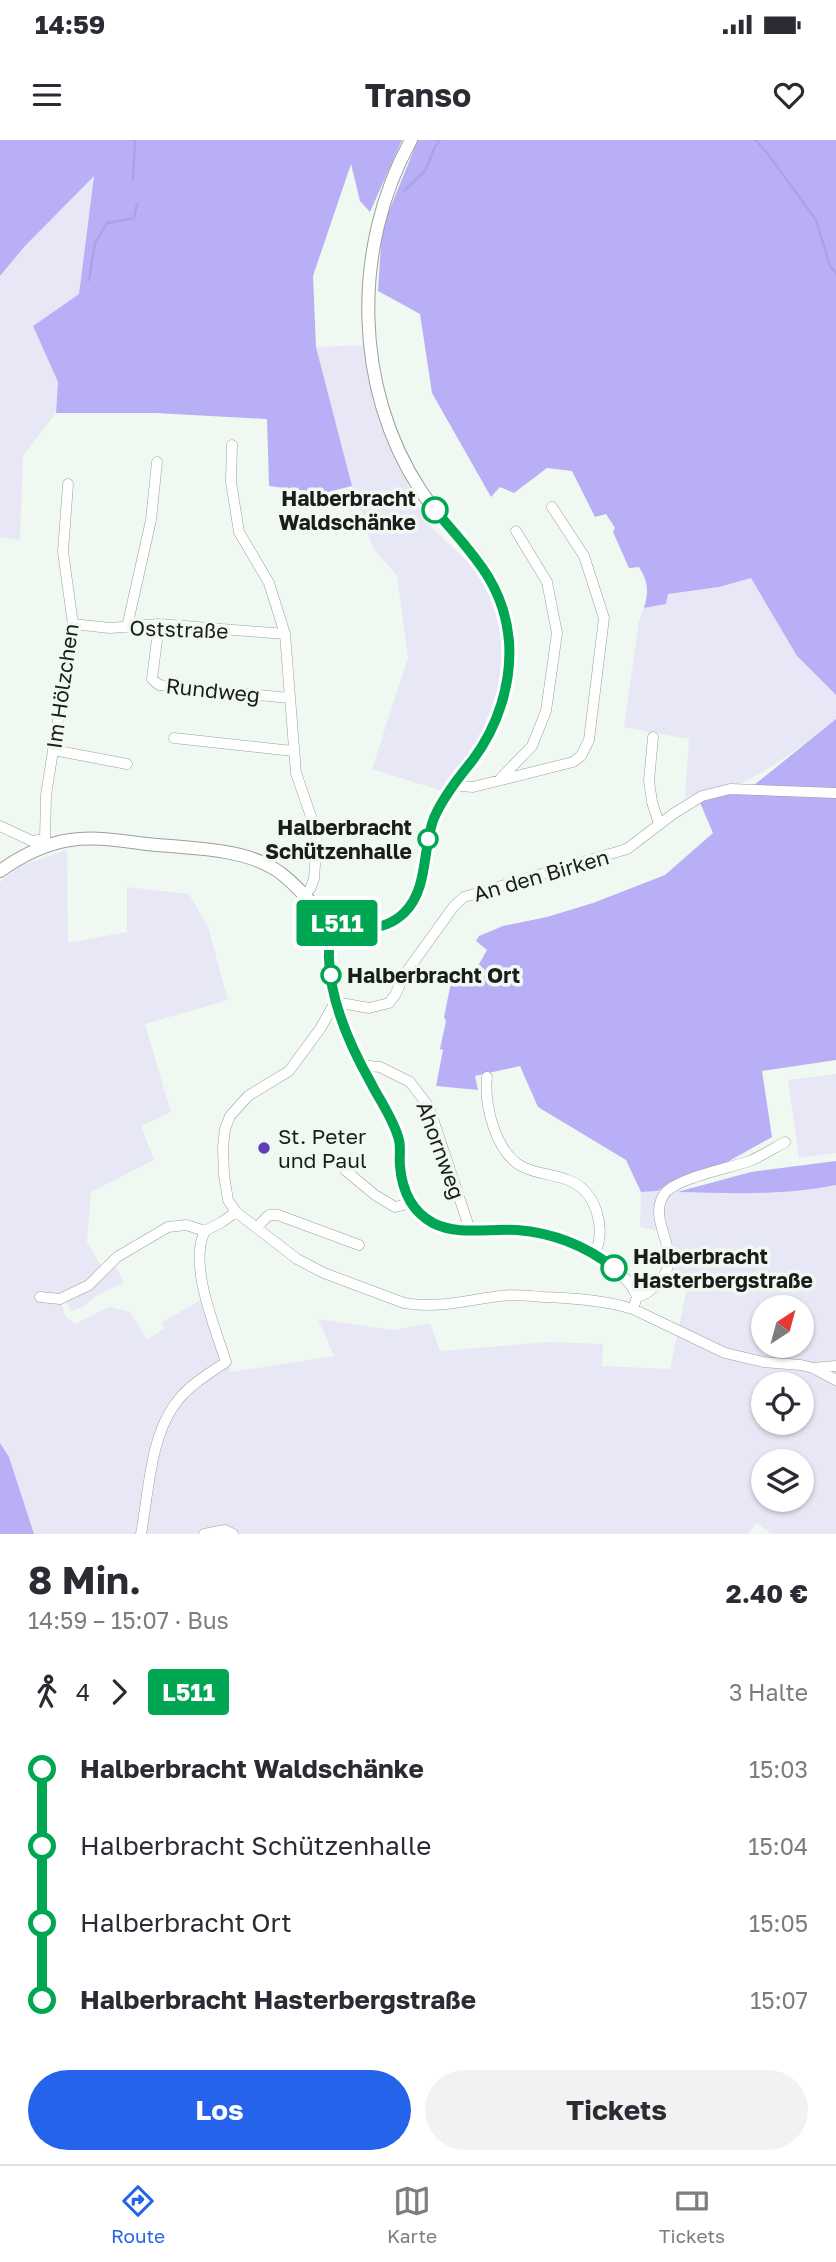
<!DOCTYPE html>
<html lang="de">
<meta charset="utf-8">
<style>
body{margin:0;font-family:"Golos Text",sans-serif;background:#f2f2f3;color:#2b2b33;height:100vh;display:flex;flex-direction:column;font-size:26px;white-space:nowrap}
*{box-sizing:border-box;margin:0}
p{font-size:23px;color:#7c7c81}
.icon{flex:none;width:38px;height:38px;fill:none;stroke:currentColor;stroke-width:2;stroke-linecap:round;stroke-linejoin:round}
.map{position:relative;height:1394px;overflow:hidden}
.panel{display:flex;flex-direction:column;background:#fff;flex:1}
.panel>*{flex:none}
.badge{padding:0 14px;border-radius:5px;font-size:24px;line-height:46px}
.needle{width:46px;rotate:36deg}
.tools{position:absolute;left:751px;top:1155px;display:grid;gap:14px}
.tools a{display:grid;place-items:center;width:63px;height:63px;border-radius:50%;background:#fff;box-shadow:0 2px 5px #0004;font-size:35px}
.map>.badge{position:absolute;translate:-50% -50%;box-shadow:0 0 0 4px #fff}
.legs{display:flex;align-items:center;gap:10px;height:77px;padding:0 28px;font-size:23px}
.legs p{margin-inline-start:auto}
.summary{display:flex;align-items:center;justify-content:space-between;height:119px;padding:0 28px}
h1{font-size:38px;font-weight:700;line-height:52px}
.primary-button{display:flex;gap:14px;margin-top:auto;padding:14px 28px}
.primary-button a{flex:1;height:80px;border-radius:42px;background:#2563eb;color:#fff;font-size:28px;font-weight:700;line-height:80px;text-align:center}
.primary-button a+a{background:#f2f2f3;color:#2b2b33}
ul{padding:0 28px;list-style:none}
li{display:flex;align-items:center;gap:24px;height:77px;font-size:26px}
li i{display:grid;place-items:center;width:10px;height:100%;margin:0 9px;background:currentColor}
li i::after{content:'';width:18px;height:18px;margin:-9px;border:5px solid;border-radius:50%;background:#fff}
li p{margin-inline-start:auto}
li:first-child i{background:linear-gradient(#0000 50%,currentColor 0)}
li:last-child i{background:linear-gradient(currentColor 50%,#0000 0)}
.status{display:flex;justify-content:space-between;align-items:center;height:49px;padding:0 35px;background:#fff;direction:ltr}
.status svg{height:19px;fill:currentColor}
header{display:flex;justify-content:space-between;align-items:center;height:91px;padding:0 28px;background:#fff;font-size:32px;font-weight:700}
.dock{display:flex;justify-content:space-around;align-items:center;height:98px;border-top:2px solid #e1e1e2;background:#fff;font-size:19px;color:#7c7c81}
.dock a{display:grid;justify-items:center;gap:4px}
.dock .on{color:#2563eb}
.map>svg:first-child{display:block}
.green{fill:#e8e7f6;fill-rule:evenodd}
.forest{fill:#b8aff6}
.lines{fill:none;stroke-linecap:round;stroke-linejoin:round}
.stream{stroke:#aba2e7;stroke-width:2.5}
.minor-casing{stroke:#99a19a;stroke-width:11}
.major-casing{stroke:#99a19a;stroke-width:14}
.minor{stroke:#fff;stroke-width:10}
.major{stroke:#fff;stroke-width:12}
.line-1-casing{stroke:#fff;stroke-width:16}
.line-1{stroke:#00a651;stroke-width:10}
.stop-1-dot{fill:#fff;stroke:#00a651;stroke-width:3.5}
.poi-dot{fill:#5e3fb7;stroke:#f0f9f1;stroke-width:2.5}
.labels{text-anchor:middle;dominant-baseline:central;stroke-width:7;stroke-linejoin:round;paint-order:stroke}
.stop-label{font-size:21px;font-weight:bold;fill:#1a1d1a;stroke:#f0f9f1;text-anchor:end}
.street-label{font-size:21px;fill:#1a1d1a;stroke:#f0f9f1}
.poi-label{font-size:21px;fill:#1a1d1a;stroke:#f0f9f1;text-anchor:start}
</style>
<div class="status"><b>14:59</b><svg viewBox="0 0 49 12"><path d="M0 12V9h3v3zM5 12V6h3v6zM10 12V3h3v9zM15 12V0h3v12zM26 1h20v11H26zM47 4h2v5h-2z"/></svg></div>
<header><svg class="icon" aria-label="menu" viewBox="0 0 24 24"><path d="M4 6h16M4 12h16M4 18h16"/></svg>Transo<svg class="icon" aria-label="heart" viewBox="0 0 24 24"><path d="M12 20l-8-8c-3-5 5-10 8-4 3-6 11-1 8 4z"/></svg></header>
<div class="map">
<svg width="836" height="1394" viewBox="0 0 836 1394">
<rect width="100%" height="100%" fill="#f0f9f1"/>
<!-- green -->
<path class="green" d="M94,34l-15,120 -46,32 25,56 -2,31 -33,43 -3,84 -20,-3v-261l24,-29z
M365,205l8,51 22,61 30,64 49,47 18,30 10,41 2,33 -18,55 -10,18 -34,46 -70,-22 36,-111 -11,-82 -24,-28 -21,-62 -36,-139z
M751,437l46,79 39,39v24c-32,27 -108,85 -151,77l4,-57 -65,-12 15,-106 5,-13 22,-4 1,-10 52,-7z
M67,710l1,93 59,-11v-45l62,7 19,33 20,73 -83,24 26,88 -30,14 13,34 -63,32 -4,50 18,31 11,-6 8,15 -28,14 -13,11 -12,4 -5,-11 -5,2 4,14 10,8 34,-17 21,5 17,27 17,-10 -2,-7 43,-24 26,74 103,-16 -16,-37 75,11 37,-7 10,28 108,-9 55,2 -1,22 68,3 19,-90 -20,-2 6,-23 -6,-21 -29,-6 1,-35c65,-3 131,7 195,-7v349h-65l-14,-11 -9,11h-714l-25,-77 -9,-14v-561l21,-16zM763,1167h39v39h-39zM763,1244h39v39h-39zM763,1321h39v39h-39z
M836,934v79l-37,5 -11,-78z"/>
<!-- forest -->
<path class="forest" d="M0,0h402l-32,72 -10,-11 -9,-37 -38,112 3,71 36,139 -28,7 -55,-7 -2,-67 -112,-6h-99l2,-31 -25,-56 46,-32 15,-118 -70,71 -24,29z
M418,0h418v555l-39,-39 -46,-78 -32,9 -51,7 -2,10 -22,4c5,-16 4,-27 -5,-41l-10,1 -16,-36 2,-4 -9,-14 -11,3 -23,-46 -25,-3 -33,25 -14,-6 -9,10 -59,-104 -12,-79 -42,-23 4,-63z
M836,579v341l-74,11 10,66 -43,24 -59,21 -12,9 -17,1 -15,-32 -88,-53 -18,-41 -45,10 3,14 -42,-4 7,-36 -3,-1 6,-28 -2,-4 9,-44 15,11 19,-34 -11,-9 3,-5 24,-10 44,-9 46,-14 72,-28 48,-42 -15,-35 55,-12z
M836,1021v24c-52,11 -106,8 -159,7l74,-20z
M0,1303l9,14 25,77h-34z"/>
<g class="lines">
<!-- stream -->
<path class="stream" d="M755,0l13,14 48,66 14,46 6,7
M133,40l2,-40
M404,51l21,-20 10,-24 5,-7
M89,140l6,-37 12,-20 27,-5 3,-14"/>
<defs>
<path id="minor" d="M232,305l-1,37 8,50 30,51 16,51 11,139 21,61 -3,45 -4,10 -6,5
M73,484l37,4 49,-4 126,10
M159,484l-7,55 7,6 130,13
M127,487l24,-107 6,-58
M653,597l-4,44 3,21 7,22
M174,598l119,13
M53,610l74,14
M500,639l32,-33 14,-35 11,-78 -10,-51 -31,-51
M455,642l6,4 12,1 100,-25 8,-6 8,-16 15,-122 -20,-62 -32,-49
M0,686l32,15 13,-2
M49,705l-4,-6 1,-44 27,-171 -10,-72 5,-68
M334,782c-2,12 -6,24 -5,36 2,43 21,88 42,125 9,18 23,37 28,57 2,8 0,18 1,26 1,23 9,42 29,54 25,16 59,8 88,10 35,3 66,13 93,35 10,8 23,19 27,32l-4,12
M335,862l-15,27 -31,42 -41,25 -18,20 -5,13 -2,18 1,28 4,25 8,12 61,47 27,14 80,30c33,6 63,-3 96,-7 14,-2 29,0 43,1 30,1 61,3 90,12l92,44 38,9 38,3 12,3 23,12
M335,862l34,6 20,-5 6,-8 10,-21 49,-68 10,-9 163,-48 46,-35 29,-18 28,-7 106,4
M362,927l7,-1 11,1 30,15 19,25 41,123
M487,937c-3,27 8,74 34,89 14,8 32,8 47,14 29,11 38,48 27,74
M345,1030l30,25 20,12 16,-4
M257,1087l12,-12h9l81,30
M40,1157l20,2 29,-14 28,-28 51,-30 18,-2 19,6
M637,1157c9,-2 15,-7 21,-14 29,-30 -11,-57 5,-87 9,-18 69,-28 89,-36 11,-5 22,-12 33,-18
M813,1228l23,-2
M141,1394c8,-43 9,-101 38,-135 12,-15 31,-26 47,-37 -11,-35 -38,-98 -21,-131l17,-9 14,-10
M204,1394l21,-4 8,4"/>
<path id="major" d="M0,731c21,-15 44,-27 70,-31 26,-4 52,1 77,4 39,4 93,4 126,24 28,16 43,50 75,59 18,5 41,-1 55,-13 26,-23 19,-66 31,-97 9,-21 26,-40 39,-59 19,-25 32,-57 36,-89 4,-40 -9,-82 -35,-114 -17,-22 -38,-41 -53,-64 -68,-103 -69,-245 -10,-351"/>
</defs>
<!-- minor casing -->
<use href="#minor" class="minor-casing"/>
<!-- major casing -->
<use href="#major" class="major-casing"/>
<!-- minor -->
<use href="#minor" class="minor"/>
<!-- major -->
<use href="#major" class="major"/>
</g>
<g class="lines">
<defs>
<path id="line-1" d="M435,370c35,42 69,72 74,131 3,42 -11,86 -37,120 -14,17 -29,36 -38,57 -12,30 -5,71 -30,95 -20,19 -47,17 -70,9 -2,12 -6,24 -5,36 1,43 21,88 42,125 9,18 23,37 28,57 2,8 0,18 1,26 2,24 11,45 33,57 25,13 57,5 84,7 37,3 68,15 97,38"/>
</defs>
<!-- line-1 casing -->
<use href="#line-1" class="line-1-casing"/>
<!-- line-1 -->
<use href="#line-1" class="line-1"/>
</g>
<!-- markers -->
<g class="stop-1-dot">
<circle cx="435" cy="370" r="12"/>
<circle cx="428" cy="699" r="9"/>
<circle cx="331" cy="835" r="9"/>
<circle cx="614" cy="1128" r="12"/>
</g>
<circle class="poi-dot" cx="264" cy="1008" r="7"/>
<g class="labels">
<!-- stop labels -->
<g class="stop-label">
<text x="416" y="358">Halberbracht<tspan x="416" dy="24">Waldschänke</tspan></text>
<text x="412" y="687">Halberbracht<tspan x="412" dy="24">Schützenhalle</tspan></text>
<text x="347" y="835" text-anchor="start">Halberbracht Ort</text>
<text x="633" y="1116" text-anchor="start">Halberbracht<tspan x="633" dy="24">Hasterbergstraße</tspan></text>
</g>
<!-- street labels -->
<g class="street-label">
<text transform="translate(179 489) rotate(2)">Oststraße</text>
<text transform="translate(62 546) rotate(-82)">Im Hölzchen</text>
<text transform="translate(213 550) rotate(6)">Rundweg</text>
<text transform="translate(541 735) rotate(-16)">An den Birken</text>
<text transform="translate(441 1010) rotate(70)">Ahornweg</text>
</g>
<!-- poi labels -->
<g class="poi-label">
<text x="278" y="996">St. Peter<tspan x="278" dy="24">und Paul</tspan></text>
</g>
</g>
</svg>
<div class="tools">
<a><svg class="needle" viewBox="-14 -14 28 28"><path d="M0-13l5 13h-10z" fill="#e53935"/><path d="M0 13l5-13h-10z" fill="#7c7c81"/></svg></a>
<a><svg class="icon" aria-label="locate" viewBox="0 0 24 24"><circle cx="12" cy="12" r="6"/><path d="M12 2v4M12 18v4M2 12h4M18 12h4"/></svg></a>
<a><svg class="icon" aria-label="layers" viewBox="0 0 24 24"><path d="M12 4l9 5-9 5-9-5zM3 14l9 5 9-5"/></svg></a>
</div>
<b class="badge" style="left:337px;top:783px;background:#00a651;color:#fff">L511</b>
</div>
<section class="panel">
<div class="summary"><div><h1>8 Min.</h1><p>14:59 – 15:07 · Bus</p></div><b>2.40 €</b></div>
<div class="legs"><svg class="icon" aria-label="walk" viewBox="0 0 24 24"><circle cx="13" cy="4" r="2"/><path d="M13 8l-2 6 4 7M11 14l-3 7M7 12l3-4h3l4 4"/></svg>4<svg class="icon" aria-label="forward" viewBox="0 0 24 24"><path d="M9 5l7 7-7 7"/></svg><b class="badge" style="background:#00a651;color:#fff">L511</b><p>3 Halte</p></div>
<ul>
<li><i style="color:#00a651"></i><b>Halberbracht Waldschänke</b><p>15:03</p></li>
<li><i style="color:#00a651"></i><span>Halberbracht Schützenhalle</span><p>15:04</p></li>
<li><i style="color:#00a651"></i><span>Halberbracht Ort</span><p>15:05</p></li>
<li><i style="color:#00a651"></i><b>Halberbracht Hasterbergstraße</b><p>15:07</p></li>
</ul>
<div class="primary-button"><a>Los</a><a>Tickets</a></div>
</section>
<nav class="dock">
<a class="on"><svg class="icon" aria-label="directions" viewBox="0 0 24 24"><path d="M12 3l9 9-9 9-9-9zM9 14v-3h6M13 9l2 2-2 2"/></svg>Route</a>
<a><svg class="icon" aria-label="map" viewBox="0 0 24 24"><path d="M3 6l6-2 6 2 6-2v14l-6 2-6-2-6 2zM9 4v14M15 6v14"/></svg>Karte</a>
<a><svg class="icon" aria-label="tickets" viewBox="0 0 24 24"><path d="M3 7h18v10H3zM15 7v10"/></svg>Tickets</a>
</nav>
